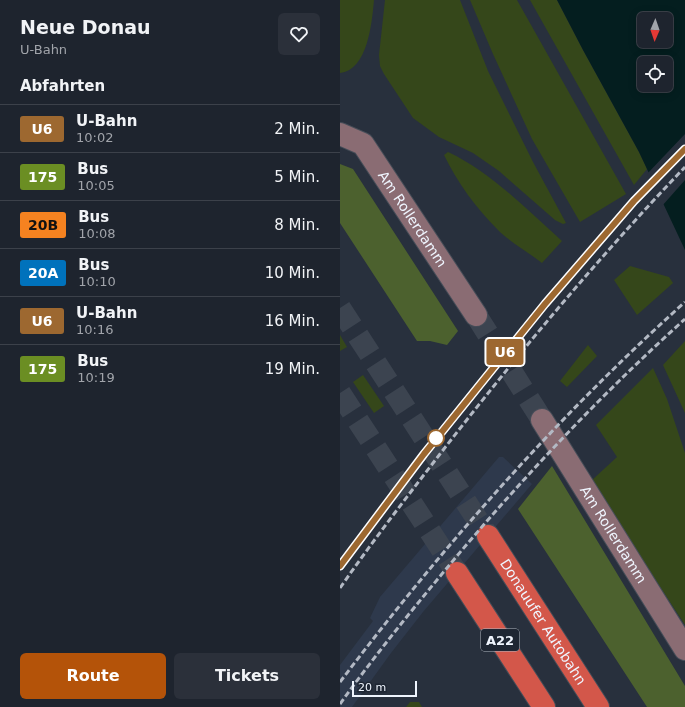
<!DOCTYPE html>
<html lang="de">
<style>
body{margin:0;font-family:"DejaVu Sans",sans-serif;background:#2b303a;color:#f1f3f6;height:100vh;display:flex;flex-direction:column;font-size:15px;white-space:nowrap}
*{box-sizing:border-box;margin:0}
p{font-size:13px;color:#a1a4aa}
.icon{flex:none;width:22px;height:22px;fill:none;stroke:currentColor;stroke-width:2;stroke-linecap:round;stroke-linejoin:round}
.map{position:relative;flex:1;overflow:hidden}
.sheet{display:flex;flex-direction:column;background:#1e242e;width:340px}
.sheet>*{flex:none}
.badge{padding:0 8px;border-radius:3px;font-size:14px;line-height:26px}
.needle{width:26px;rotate:182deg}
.buttons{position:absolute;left:297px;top:12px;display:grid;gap:8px}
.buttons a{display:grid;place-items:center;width:36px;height:36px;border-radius:6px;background:#1e242e;box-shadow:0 2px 10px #0003,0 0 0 1px #3c414a;font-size:20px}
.scale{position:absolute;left:12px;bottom:10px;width:65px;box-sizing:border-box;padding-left:4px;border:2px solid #eff5fe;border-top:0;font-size:11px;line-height:14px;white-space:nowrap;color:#eff5fe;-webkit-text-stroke:3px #1e2633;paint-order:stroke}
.map>.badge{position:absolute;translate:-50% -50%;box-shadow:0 0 0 2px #fff}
h2{padding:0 20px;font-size:15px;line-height:36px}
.round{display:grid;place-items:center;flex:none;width:42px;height:42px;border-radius:6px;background:#2b303a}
.head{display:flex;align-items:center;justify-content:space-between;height:68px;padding:0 20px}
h1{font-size:19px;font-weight:700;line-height:30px}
.button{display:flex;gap:8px;margin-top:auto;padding:8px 20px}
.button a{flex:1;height:46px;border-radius:6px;background:#b45309;color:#fff;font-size:16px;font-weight:700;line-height:46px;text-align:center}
.button a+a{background:#2b303a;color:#f1f3f6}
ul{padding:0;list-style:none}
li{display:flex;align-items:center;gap:12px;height:48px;padding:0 20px;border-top:1px solid #3c414a}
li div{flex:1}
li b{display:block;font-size:15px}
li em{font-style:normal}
li .badge{min-width:44px;font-weight:700;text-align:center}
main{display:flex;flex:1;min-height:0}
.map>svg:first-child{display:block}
.built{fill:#2e394c}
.green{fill:#35471a}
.forest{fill:#4c612e}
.water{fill:#041e1f;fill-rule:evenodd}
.pier{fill:#28303d}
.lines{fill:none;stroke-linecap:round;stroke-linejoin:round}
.secondary-tunnel{stroke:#3c4450;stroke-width:22;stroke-dasharray:22 11;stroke-linecap:butt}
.highway-tunnel{stroke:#3c4450;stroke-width:22;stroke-dasharray:22 11;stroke-linecap:butt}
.secondary-casing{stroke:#464d58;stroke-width:24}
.highway-casing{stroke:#464d58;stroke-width:24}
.secondary{stroke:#8a6c73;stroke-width:22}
.highway{stroke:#d3574a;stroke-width:22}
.rail{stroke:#b3b9c4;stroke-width:3;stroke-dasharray:6 3;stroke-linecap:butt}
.line-casing{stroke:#fff;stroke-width:9}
.line{stroke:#9d6830;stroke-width:6}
.stop-dot{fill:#fff;stroke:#9d6830;stroke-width:2}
.labels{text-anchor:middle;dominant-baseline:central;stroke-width:3;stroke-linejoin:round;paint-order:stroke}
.shield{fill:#1e2633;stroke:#b0b7c1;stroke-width:1}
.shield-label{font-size:13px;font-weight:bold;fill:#eff5fe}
.street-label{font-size:14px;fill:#eff5fe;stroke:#1e2633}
</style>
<main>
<section class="sheet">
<div class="head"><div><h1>Neue Donau</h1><p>U-Bahn</p></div><a class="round"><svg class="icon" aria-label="heart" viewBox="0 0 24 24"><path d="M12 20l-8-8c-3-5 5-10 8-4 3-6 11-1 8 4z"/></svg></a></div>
<h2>Abfahrten</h2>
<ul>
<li><span class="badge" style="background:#9d6830;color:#fff">U6</span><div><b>U-Bahn</b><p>10:02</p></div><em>2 Min.</em></li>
<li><span class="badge" style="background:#6b8e23;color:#fff">175</span><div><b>Bus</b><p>10:05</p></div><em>5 Min.</em></li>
<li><span class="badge" style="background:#f58220;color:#111">20B</span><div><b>Bus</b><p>10:08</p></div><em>8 Min.</em></li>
<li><span class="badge" style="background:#0072bc;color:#fff">20A</span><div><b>Bus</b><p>10:10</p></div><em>10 Min.</em></li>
<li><span class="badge" style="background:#9d6830;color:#fff">U6</span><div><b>U-Bahn</b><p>10:16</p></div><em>16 Min.</em></li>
<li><span class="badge" style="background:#6b8e23;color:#fff">175</span><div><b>Bus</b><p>10:19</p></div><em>19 Min.</em></li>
</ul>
<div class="button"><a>Route</a><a>Tickets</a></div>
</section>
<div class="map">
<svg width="345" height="707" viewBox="0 0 345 707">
<rect width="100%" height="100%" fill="#28303d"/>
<!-- built -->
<path class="built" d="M159,457h4l29,27 -109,128 -32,41 -39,54h-12v-42l33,-44 -3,-3 10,-21z"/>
<!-- green -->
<path class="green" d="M0,0h34c-2,22 -6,70 -34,73z
M45,0h75l28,71 45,91 33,61 -3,1 -8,-4 -56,-49 -26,-18 -34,-16 -26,-19 -29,-44 -4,-8 -1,-11z
M130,0h47l109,194 -46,28 -48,-83 -39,-85z
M190,0h27l26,50 56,102 8,17 -13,16z
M108,152c43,20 78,57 114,89l-20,22c-14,-11 -32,-21 -44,-33 -22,-22 -41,-48 -54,-75z
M290,266l39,11 4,6 -36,32 -23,-35z
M0,335l7,12 -7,4z
M345,341v72l-22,-48z
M248,345l9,11 -30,31 -7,-6z
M313,368l14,31 18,54v172l-94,-144 26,-24 -21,-32z
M23,375l21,31 -10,7 -21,-31z
M70,702h9l3,5h-16z"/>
<!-- forest -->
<path class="forest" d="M0,164l13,5 105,162 -11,14 -17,-4h-13l-77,-118z
M212,466l133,220v21h-38l-129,-198z"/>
<!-- water -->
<path class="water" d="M217,0h128v250l-46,-98 -56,-102zM304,19h22v22h-22zM304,63h22v22h-22z"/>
<!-- pier -->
<path class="pier" d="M345,134v46l-23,26 -15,-32z"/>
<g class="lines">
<!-- secondary-tunnel -->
<path class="secondary-tunnel" d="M136,315l66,105"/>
<!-- highway-tunnel -->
<path class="highway-tunnel" d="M0,308l148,228
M0,393l117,180"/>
<defs>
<g id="secondary">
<path id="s1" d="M0,134l23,10 113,171"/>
<path id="s2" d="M202,420l143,229"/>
</g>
<g id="highway">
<path id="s3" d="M148,536l110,171"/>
<path d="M117,573l87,134"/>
</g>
</defs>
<!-- secondary casing -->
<use href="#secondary" class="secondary-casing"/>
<!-- highway casing -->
<use href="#highway" class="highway-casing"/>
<!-- secondary -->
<use href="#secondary" class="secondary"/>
<!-- highway -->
<use href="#highway" class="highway"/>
<!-- rail -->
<path class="rail" d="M0,566l84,-112 121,-151 90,-102 50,-52
M0,588c32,-46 66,-90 100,-134 77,-99 158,-196 245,-287
M0,682c104,-137 217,-265 345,-380
M0,704c38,-53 80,-104 122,-154 70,-82 143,-159 223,-231"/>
</g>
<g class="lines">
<defs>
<path id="line" d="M0,566l84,-112 121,-150 89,-103 51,-52"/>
</defs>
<!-- line casing -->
<use href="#line" class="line-casing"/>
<!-- line -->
<use href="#line" class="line"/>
</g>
<!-- markers -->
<circle class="stop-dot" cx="96" cy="438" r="8"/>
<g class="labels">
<!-- shield labels -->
<rect class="shield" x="141" y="629" width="38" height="22" rx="3"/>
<g class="shield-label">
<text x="160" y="640">A22</text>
</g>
<!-- street labels -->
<g class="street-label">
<text stroke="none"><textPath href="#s1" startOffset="115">Am Rollerdamm</textPath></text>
<text stroke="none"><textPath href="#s2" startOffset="135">Am Rollerdamm</textPath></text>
<text stroke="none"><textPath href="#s3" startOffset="102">Donauufer Autobahn</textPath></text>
</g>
</g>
</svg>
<div class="buttons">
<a><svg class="needle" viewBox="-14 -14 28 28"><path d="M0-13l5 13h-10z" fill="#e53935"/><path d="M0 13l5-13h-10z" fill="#a1a4aa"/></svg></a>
<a><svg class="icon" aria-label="locate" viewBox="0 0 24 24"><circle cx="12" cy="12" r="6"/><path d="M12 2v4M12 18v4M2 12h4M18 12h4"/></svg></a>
</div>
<div class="scale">20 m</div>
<b class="badge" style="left:165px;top:352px;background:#9d6830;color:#fff">U6</b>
</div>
</main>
